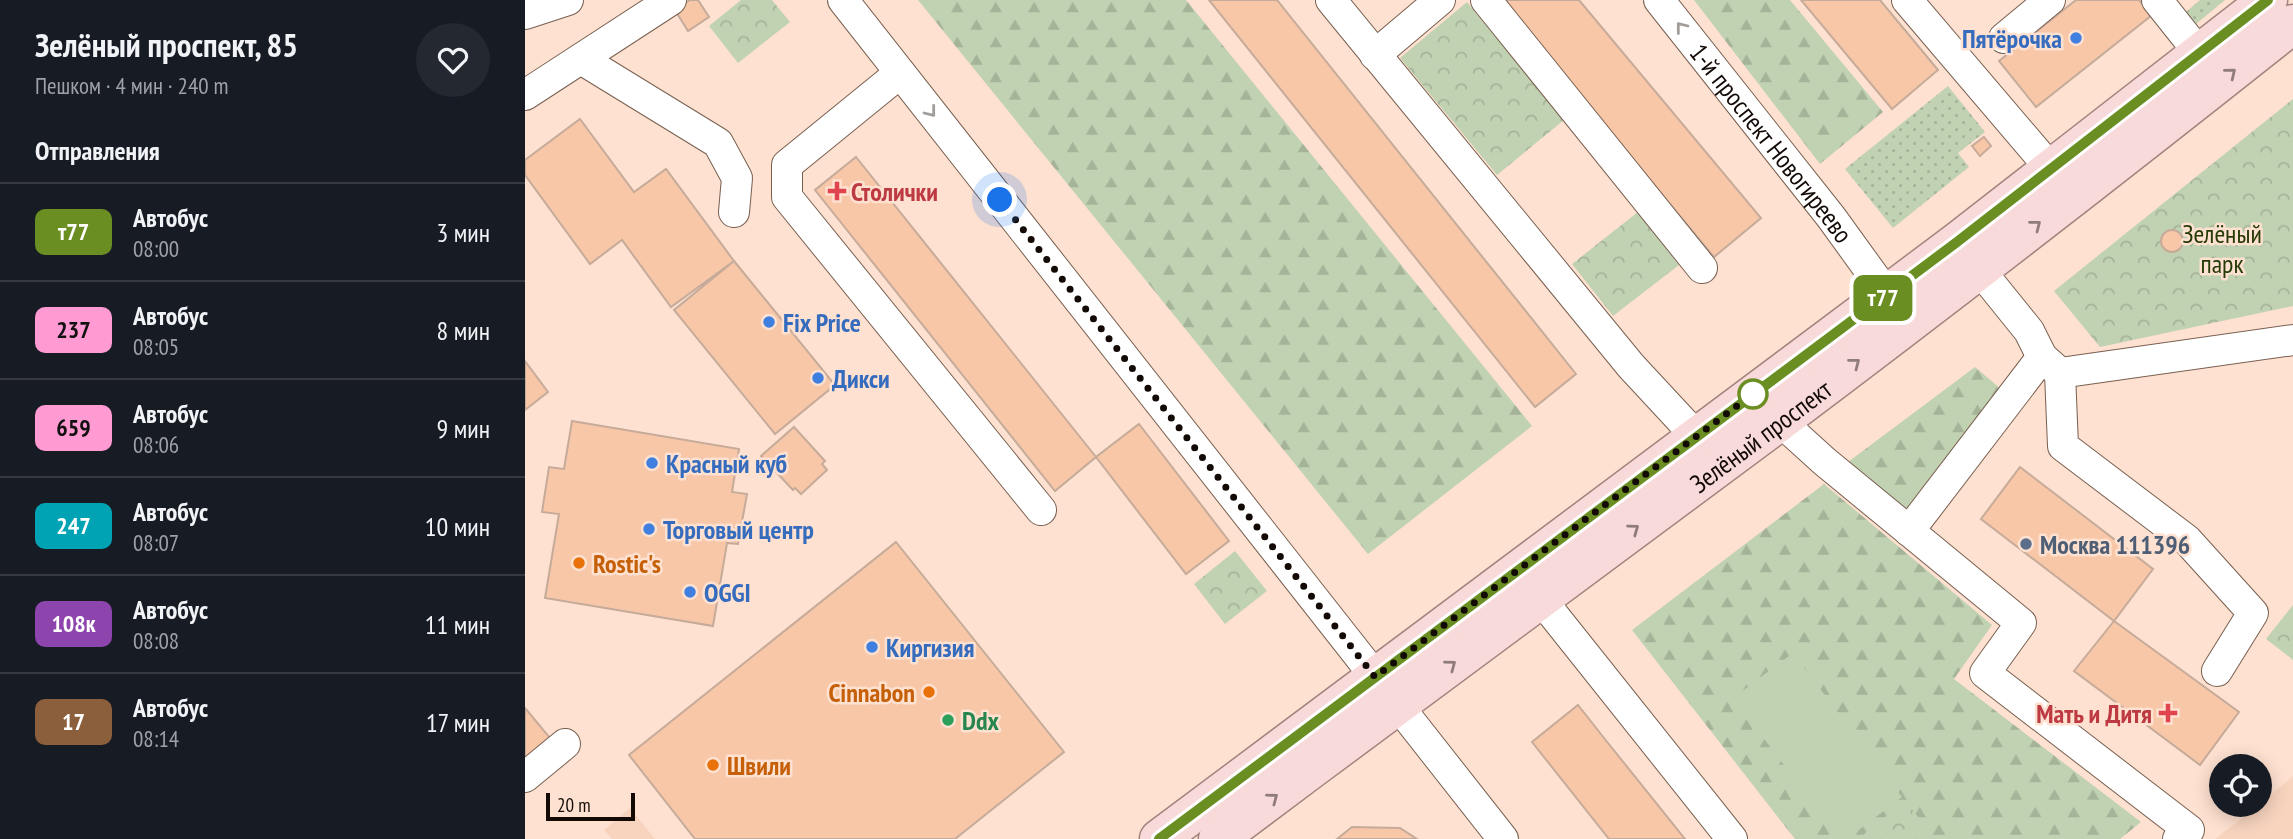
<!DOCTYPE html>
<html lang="ru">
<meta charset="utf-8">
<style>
body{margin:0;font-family:"PT Sans Narrow",sans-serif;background:#242831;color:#f1f3f6;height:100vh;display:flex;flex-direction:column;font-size:26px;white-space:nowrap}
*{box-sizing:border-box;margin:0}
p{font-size:23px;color:#9ea1a6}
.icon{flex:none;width:38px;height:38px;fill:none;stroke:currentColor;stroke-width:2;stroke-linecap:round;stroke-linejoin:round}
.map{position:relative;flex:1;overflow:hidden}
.sheet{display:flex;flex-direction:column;background:#171b24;width:525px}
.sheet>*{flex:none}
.badge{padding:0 14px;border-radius:10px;font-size:24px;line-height:46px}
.controls{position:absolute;left:1684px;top:754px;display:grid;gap:14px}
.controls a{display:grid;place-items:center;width:63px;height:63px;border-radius:50%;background:#171b24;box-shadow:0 4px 18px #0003;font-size:35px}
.scale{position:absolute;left:21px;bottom:18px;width:89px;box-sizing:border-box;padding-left:7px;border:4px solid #130a05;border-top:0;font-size:19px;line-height:24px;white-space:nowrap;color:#130a05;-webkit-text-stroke:5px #fee1d0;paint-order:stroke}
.you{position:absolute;width:35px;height:35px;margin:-18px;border:5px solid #fff;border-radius:50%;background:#1a73e8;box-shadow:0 0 0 10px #1a73e833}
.map>.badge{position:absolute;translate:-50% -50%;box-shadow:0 0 0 4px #fff}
h2{padding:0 35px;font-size:26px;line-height:63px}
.round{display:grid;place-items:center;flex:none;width:74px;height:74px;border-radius:37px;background:#242831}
.headline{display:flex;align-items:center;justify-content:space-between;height:119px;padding:0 35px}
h1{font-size:33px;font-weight:700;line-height:52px}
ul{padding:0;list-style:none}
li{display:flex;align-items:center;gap:21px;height:98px;padding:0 35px;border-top:2px solid #363941}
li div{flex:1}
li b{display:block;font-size:26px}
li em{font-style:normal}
li .badge{min-width:77px;font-weight:700;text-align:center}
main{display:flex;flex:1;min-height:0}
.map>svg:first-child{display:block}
.built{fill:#f8d4bf}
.grass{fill:url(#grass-dots)}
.forest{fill:url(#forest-firs)}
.park{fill:url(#park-crowns)}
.garden{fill:#c1d2b2}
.building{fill:#f7c7a8;stroke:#c6ab9a;stroke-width:2}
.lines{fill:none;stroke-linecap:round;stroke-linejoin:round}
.minor-casing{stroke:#786051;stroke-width:32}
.major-casing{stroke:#a4827e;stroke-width:41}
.minor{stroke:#fff;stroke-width:30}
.major{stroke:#f7dad9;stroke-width:38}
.oneway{stroke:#a19d9b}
.oneway2{stroke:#907c7a}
.line-casing{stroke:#fff;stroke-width:16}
.line{stroke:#6b8e23;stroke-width:10}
.walk{stroke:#130a05;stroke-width:7;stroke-dasharray:0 12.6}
.shop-dot{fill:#3f7fe0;stroke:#fee1d0;stroke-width:2.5}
.health-dot{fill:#e0444e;stroke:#fee1d0;stroke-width:2.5}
.stop-dot{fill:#fff;stroke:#6b8e23;stroke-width:3.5}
.service-dot{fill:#5c6f8a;stroke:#fee1d0;stroke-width:2.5}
.food-dot{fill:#e8710a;stroke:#fee1d0;stroke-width:2.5}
.leisure-dot{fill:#2e9e5b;stroke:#fee1d0;stroke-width:2.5}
.labels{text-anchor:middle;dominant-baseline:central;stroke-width:5;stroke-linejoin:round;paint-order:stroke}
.shop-label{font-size:26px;font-weight:bold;fill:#366cbe;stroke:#fee1d0;text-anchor:start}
.street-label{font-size:26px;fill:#130a05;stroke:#fee1d0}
.health-label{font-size:26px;font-weight:bold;fill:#be3a42;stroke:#fee1d0;text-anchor:start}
.park-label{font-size:26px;fill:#253a06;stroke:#fee1d0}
.service-label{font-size:26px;font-weight:bold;fill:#4e5e75;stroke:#fee1d0;text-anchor:start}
.food-label{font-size:26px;font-weight:bold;fill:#c56008;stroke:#fee1d0;text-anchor:start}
.leisure-label{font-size:26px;font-weight:bold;fill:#27864d;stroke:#fee1d0;text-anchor:start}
</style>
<main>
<section class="sheet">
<div class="headline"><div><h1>Зелёный проспект, 85</h1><p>Пешком · 4 мин · 240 m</p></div><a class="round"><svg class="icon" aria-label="heart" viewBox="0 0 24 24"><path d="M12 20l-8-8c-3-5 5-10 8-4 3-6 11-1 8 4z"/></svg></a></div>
<h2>Отправления</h2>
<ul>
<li><span class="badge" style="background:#6b8e23;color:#fff">т77</span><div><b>Автобус</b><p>08:00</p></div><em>3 мин</em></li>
<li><span class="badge" style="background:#ff9ad2;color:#111">237</span><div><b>Автобус</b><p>08:05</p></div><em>8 мин</em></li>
<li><span class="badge" style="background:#ff9ad2;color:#111">659</span><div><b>Автобус</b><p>08:06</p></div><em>9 мин</em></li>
<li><span class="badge" style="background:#00a3b4;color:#fff">247</span><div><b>Автобус</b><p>08:07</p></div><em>10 мин</em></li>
<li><span class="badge" style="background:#8e44ad;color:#fff">108к</span><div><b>Автобус</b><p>08:08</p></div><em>11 мин</em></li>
<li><span class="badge" style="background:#8b5e3c;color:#fff">17</span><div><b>Автобус</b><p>08:14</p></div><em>17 мин</em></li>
</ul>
</section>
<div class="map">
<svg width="1768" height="839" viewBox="0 0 1768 839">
<defs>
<pattern id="grass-dots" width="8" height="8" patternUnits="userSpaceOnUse" patternTransform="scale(1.75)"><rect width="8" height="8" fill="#c1d2b2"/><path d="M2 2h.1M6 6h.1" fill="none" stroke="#a5b398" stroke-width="1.8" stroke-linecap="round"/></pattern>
<pattern id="forest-firs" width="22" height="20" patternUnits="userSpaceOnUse" patternTransform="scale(1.75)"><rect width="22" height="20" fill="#c1d2b2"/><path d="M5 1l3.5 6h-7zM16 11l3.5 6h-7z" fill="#a5b398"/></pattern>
<pattern id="park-crowns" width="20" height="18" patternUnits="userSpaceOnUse" patternTransform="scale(1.75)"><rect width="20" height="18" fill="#c1d2b2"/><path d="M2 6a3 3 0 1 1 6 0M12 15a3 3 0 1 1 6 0" fill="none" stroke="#a5b398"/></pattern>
</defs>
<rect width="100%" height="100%" fill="#fee1d0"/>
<!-- built -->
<path class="built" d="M1768,776v63h-78l44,-34z
M105,808l25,31h-43l-8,-9z"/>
<!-- grass -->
<path class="grass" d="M1675,0h25l-29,24 -10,-12z
M1423,86l37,46 -27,21 11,14 -76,61 -48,-59z"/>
<!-- forest -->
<path class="forest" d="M393,0h268l346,426 -164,128z
M1169,0h96l93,112 -63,52z
M1450,367l26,22 -97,126 -60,-50z
M1299,484l168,141 -38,54 187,143 -21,17h-325l-163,-209z"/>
<!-- park -->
<path class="park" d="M216,0h31l18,22 -52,41 -29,-37z
M942,2l97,118 -67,55 -97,-117z
M1768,99v207l-193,41 -46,-56z
M1113,212l41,53 -66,51 -41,-52z
M710,551l32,40 -42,33 -31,-40z
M1768,605v55l-27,-21z
M1380,801l31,38h-70l-3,-4z"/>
<!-- garden -->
<path class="garden" d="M1268,653l109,144 -55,42h-7l-107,-141z"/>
<!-- building -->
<path class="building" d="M165,0h8l11,17 -21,14 -13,-21z
M684,0h68l299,374 -41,33z
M975,0h79l182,218 -47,39z
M1276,0h79l58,70 -46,39z
M1551,0h63l13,15 -116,92 -37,-46z
M55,119l54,73 32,-23 68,92 -63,46 -49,-67 -32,24 -65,-89v-15z
M1459,137l7,9 -11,10 -8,-10z
M331,157l240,300 -41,34 -240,-301z
M1636 241a11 11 0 1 1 22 0a11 11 0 1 1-22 0Z
M209,261l101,124 -60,49 -101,-124z
M0,361l23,31 -23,18z
M47,421l167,28 -7,43 15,2 -9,50 -11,-1 -14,83 -168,-28 14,-84 -17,-2 7,-45 15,2z
M614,424l90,117 -43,33 -90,-117z
M269,427l31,34 -3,3 5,6 -26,24 -6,-6 -2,2 -32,-34z
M1495,467l133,102 -39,52 -133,-102z
M371,542l168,210 -109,87h-260l-66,-84z
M1589,621l125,91 -39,53 -126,-94z
M1053,705l26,33 81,101h-76l-77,-97z
M0,708l25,30 -25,20z
M827,827l48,1 17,11h-80z"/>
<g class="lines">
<defs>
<g id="minor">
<path d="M318,0l660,839"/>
<path d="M806,0l300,366 65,70"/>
<path d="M961,0l216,268"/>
<path id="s1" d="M1134,0l172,217 68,94"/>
<path d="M1382,0l144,169"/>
<path d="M1632,0l43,54"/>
<path d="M0,14l43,-14"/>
<path d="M1479,38l46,-38"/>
<path d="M850,55l65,-55"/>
<path d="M56,59l137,84 19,35 -3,34"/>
<path d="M375,73l-113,92v32l254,313"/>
<path d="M0,95l146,-95"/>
<path d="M1441,253l63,78 13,26 18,16 233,-33"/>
<path d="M1535,373l3,73 124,94 66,73 -36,58"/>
<path d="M1255,421l44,40 197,162 -36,50 204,157 -11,9"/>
<path d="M1384,531l133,-174"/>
<path d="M1015,598l192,241"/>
<path d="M0,777l40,-33"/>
</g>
<g id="major">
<path d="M634,839l798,-597 311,-242"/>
<path id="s2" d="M693,839c186,-140 374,-277 561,-417 173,-130 344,-263 514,-398"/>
</g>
</defs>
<!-- minor casing -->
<use href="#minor" class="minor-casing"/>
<!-- major casing -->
<use href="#major" class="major-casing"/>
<!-- minor -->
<use href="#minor" class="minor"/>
<!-- major -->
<use href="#major" class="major"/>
</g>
<!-- one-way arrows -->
<defs><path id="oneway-chevron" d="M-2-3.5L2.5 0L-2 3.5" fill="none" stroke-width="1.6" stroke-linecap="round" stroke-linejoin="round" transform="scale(1.75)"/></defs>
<g class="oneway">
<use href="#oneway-chevron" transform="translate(1156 27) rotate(-128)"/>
<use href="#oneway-chevron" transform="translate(406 112) rotate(52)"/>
</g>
<g class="oneway2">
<use href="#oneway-chevron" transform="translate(1706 73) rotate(-39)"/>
<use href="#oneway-chevron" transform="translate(1511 225) rotate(-38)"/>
<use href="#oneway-chevron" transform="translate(1330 363) rotate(-38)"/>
<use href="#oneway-chevron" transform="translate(1109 529) rotate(-36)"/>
<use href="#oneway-chevron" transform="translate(926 665) rotate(-37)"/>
<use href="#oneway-chevron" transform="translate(748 798) rotate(-37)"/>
</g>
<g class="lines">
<defs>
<path id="line" d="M634,839l798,-597 311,-242"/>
</defs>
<!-- line casing -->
<use href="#line" class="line-casing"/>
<!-- line -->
<use href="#line" class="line"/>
<!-- walk -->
<path class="walk" d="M475,200l375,477 378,-283"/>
</g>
<!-- markers -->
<g class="shop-dot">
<circle cx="1551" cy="38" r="7"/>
<circle cx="244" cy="322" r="7"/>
<circle cx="293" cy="378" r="7"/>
<circle cx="127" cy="463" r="7"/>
<circle cx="124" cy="529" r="7"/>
<circle cx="165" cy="592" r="7"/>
<circle cx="347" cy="647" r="7"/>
</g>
<g class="health-dot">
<path d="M308.5 180.5h7v7h7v7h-7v7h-7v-7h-7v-7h7z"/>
<path d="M1639.5 702.5h7v7h7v7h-7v7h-7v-7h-7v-7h7z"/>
</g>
<circle class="stop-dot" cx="1228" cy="394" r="14"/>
<circle class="service-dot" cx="1501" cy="544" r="7"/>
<g class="food-dot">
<circle cx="54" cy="563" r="7"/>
<circle cx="404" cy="692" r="7"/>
<circle cx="188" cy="765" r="7"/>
</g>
<circle class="leisure-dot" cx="423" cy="720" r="7"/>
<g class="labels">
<!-- shop labels -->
<g class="shop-label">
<text x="1537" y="38" text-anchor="end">Пятёрочка</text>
<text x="258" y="322">Fix Price</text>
<text x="307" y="378">Дикси</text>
<text x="141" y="463">Красный куб</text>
<text x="138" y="529">Торговый центр</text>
<text x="179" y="592">OGGI</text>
<text x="361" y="647">Киргизия</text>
</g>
<!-- street labels -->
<g class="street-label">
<text stroke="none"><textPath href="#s1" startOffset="182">1-й проспект Новогиреево</textPath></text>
<text stroke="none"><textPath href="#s2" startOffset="676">Зелёный проспект</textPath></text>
</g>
<!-- health labels -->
<g class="health-label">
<text x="326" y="191">Столички</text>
<text x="1627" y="713" text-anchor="end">Мать и Дитя</text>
</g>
<!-- park labels -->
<g class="park-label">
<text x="1697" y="233">Зелёный<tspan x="1697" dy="30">парк</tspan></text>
</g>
<!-- service labels -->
<g class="service-label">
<text x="1515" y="544">Москва 111396</text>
</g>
<!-- food labels -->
<g class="food-label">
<text x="68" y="563">Rostic's</text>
<text x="390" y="692" text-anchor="end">Cinnabon</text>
<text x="202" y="765">Швили</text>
</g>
<!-- leisure labels -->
<g class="leisure-label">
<text x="437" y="720">Ddx</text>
</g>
</g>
</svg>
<div class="controls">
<a><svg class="icon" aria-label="locate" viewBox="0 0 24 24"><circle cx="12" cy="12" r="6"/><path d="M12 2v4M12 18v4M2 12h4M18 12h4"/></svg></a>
</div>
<div class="scale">20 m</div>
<div class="you" style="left:475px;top:200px"></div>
<b class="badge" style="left:1358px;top:298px;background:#6b8e23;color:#fff">т77</b>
</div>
</main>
